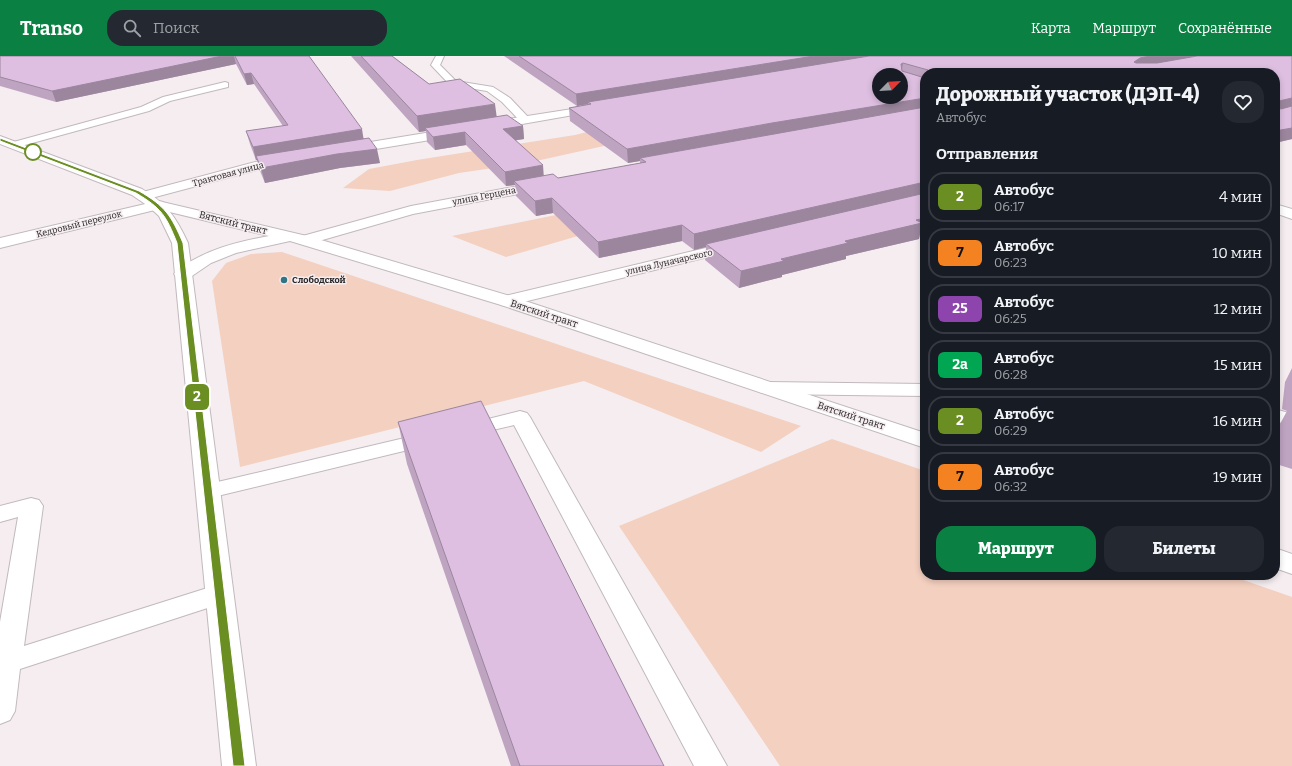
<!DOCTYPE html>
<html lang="ru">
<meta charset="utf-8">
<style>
body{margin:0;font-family:Bitter,serif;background:#242831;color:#f1f3f6;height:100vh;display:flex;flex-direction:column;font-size:15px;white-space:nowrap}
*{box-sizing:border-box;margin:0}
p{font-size:13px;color:#9ea1a6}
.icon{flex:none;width:22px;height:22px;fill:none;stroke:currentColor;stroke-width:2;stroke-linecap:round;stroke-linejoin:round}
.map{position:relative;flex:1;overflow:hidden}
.details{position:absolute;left:920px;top:12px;width:360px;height:512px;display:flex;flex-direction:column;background:#171b24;border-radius:16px;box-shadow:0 2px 6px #0003}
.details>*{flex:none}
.badge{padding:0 8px;border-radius:6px;font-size:14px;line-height:26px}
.needle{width:26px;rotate:66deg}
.controls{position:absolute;left:872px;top:12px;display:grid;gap:8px}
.controls a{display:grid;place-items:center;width:36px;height:36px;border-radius:50%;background:#171b24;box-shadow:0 2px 6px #0003;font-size:20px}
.map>.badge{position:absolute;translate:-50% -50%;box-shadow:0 0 0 2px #fff}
h2{padding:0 16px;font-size:15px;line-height:36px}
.round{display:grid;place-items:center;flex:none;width:42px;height:42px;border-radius:16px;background:#242831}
.summary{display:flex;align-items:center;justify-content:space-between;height:68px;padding:0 16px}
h1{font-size:19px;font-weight:800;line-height:30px}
.cta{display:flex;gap:8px;margin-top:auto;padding:8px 16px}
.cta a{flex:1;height:46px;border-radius:16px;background:#0b8043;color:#fff;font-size:16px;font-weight:800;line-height:46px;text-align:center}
.cta a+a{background:#242831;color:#f1f3f6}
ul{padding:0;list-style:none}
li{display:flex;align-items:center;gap:12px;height:50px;margin:0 8px 6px;padding:0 8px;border:2px solid #363941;border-radius:16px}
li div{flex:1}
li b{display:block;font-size:15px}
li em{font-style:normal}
li .badge{min-width:44px;font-weight:700;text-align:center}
header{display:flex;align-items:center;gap:24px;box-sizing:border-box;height:56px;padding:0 20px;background:#0b8043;color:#fff}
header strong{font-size:19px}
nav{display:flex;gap:22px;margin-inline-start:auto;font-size:14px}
.search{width:280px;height:36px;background:#242831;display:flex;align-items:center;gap:10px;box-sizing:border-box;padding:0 14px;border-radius:16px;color:#9ea1a6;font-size:15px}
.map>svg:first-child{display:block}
.green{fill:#f4d0c0}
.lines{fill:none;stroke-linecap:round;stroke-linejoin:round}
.lane-casing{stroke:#c1b9bd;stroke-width:2}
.street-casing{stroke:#c1b9bd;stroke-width:2}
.secondary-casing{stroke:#c1b9bd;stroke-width:2}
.highway-casing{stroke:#c1b9bd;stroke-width:2}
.lane{fill:#fff;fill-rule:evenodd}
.street{fill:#fff;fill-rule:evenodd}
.secondary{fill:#fff;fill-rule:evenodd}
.highway{fill:#fff;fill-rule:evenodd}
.wall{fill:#bfa4c2}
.shaded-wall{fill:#9b869e}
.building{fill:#debfe1;stroke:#9b869e;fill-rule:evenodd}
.line{fill:#6b8e23;stroke:#fff}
.stop-dot{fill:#fff;stroke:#6b8e23;stroke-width:2}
.poi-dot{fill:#317585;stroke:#f5edf0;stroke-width:1.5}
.labels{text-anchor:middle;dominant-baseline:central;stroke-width:3;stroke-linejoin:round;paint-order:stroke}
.far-street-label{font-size:9px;fill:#272425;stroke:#f5edf0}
.far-poi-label{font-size:9px;font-weight:bold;fill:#272425;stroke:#f5edf0;text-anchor:start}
.street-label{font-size:10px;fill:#272425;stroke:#f5edf0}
</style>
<header>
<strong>Transo</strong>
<div class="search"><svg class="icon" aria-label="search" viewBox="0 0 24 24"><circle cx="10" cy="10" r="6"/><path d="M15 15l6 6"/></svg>Поиск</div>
<nav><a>Карта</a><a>Маршрут</a><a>Сохранённые</a></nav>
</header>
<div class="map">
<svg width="1292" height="710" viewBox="0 0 1292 710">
<rect width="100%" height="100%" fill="#f5edf0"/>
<!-- green -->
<path class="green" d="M925,38l-303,48 -95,21 -68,10 -69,18 -47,-3 26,-19 48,-9 158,-25 52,-13z
M669,136l-74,39 -89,26 -54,-21z
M282,196l519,174 -40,26 -177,-71 -344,86 -28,-186 14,-18 25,-9z
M832,383l93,32v104h304l63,22v169h-512l-161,-240z"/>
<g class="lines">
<defs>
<path id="lane" d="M436,0h8l-4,9 16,16 37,6 17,11 19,20 1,2 -1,2h-8l-19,-20 -15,-11 -37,-6 -19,-20z
M225,26l3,1v4l-58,14 -21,10 -135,37 -6,-3 2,-2 131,-36 22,-10z
M767,326l158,2v12l-158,-2 -7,-2 -3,-4 3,-4z
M1275,353l17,5v12l-17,-5z
M520,355l7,2 3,4 197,349h-33l-180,-341 -47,11 -7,-2 -3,-4 3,-4z
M430,376l7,1 3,5 -3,5 -228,55 -8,-2 -3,-5 3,-5 8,-2z
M31,442l8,2 4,6 -19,140 196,-62 9,3 4,7 -4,7 -209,68 -5,42 -5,9 -10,4v-102l18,-105 -18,5v-16z"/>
<path id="street" d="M598,49l4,1 2,2 -2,2 -114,20 -6,-4 6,-4z
M456,72l4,1 2,3 -2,3 -114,19 -6,-4 6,-4z
M288,100l5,1 2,3 -2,3 -29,5 -120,32 -5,-1 -2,-3 2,-3 124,-33z
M545,125l5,1 2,3 -2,3 -137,26 -108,31 -6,-2 -2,-3 2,-3 112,-31z
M158,145l5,1 2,3 -2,3 -163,40v-10z
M1275,148l17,5v10l-17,-6z
M735,185l6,2 2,3 -2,3 -234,57 -6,-1 -3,-4 3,-4z"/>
<path id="secondary" d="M158,145l153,36 202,60 412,136v15l-424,-143 -211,-64 -54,12 -25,10 -22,15 -6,1 -6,-1 -3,-4 3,-4c28,-20 59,-28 92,-34l-116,-28 -2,-3 2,-3z
M1275,492l17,6v20l-17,-6z"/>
<path id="highway" d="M0,80l142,53c25,15 34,28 46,54l68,523h-34l-50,-523 -13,-27 -11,-10 -16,-11 -132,-51z"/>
</defs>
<!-- lane casing -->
<use href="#lane" class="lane-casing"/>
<!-- street casing -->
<use href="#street" class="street-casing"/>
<!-- secondary casing -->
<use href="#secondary" class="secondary-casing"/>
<!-- highway casing -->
<use href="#highway" class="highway-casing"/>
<!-- lane -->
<use href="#lane" class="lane"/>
<!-- street -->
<use href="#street" class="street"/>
<!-- secondary -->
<use href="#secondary" class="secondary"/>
<!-- highway -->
<use href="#highway" class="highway"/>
</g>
<!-- wall -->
<path class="wall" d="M0,0h309l71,107 -40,5 -75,15 -5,-12 -3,-11h-1l-6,-16 -4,-13 37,-5 -29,-42 -7,1 -11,-21 -180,38 -56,-16z
M351,0h41l37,28 68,33 26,9 1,13 -8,1 28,36 14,2 82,-15v-2l-12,2 -58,-42 -1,-13 19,-4 -11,2 -73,-50h788v83l-17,4v-70h-350v159l-5,2 -1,5 -73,17v3l-64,16v2l-43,11 -34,-28 1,-13 -12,3 -12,-9 -83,17 -46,-45 -17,3 -20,-20 -1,-11 -9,1 -40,-41 -31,5 -8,-8 -1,-11 -7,1z
M1292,312v101l-16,-5 4,-40 7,-13 -5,-2 3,-27z
M398,366l266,344h-153l-104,-302z"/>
<!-- shaded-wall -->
<path class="shaded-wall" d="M222,0h12l2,8 -180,38 -4,-11z
M814,0h64l-290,46v2l-11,2 -1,-12z
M1150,0h53l-66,13 -3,-7 6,-4z
M903,7l-2,11v-10z
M251,17l3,11 -7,1 -3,-11z
M925,42v10l-285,50v3l-12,2 -1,-14 145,-26z
M1292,42v10l-17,5 4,-12z
M495,48l2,15 -72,9 1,3 -7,1 -2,-16z
M523,70l1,13 -20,3 -1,-13z
M1292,72v11l-17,4v-12z
M362,73l2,13 -108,14 1,4h-1l-3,-13z
M465,76l1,13 -31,5 -2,-13z
M377,93l3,14 -40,5 -75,15 -4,-15 76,-14z
M543,109l1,14 -30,2 1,4 -9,1 -1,-14z
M925,126v14l-219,48v3l-12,3v-16z
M552,142l1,15 -17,3 -1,-15z
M925,162v14l-5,2 -1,5 -73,17v3l-64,16v2l-43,11 2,-17z
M682,169v16l-83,17 -1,-16z"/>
<!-- building -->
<path class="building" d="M0,0h222l-170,35 -52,-14z
M235,0h74l53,73 -109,18 -7,-16 42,-6 -37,-52 -7,1z
M361,0h31l37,28 31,-5 35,25 -78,12z
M519,0h295l-238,38z
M869,0h281l-10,2 -6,4 2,1h21l40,-7h95v42l-13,3v7l2,1 11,-3v22l-17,3v-58h-347v-3l-25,-7 -2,1 1,7 23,7v20l-153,25 -145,26 -58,-41 22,-4 -3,-2zM879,19h22v22h-22z
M925,51v75l-231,52 -12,-9 -84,17 -46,-44 -17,3 -21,-20 39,-7 5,4 88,-16 -6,-4z
M507,59l16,11 -20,3 40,36 -38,7 -40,-40 -32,5 -8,-9z
M369,82l8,11 -40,5 -76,14 -5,-12z
M925,137v25l-9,2 6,3 -77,18 3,2 -67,16 3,2 -43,10 -35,-27z
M481,345l183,365h-144l-122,-344z"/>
<!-- line -->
<path class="line" d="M0,82l139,53c26,15 32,24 44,52l62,523h-12l-56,-523c-11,-28 -16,-35 -41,-50l-136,-52z"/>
<!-- markers -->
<circle class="stop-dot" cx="33" cy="96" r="8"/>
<circle class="poi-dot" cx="284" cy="224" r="4"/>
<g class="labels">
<!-- far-street labels -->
<g class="far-street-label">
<text transform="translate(228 118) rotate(-15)">Трактовая улица</text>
<text transform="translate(484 140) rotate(-11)">улица Герцена</text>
<text transform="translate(79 168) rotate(-14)">Кедровый переулок</text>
<text transform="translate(669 206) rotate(-13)">улица Луначарского</text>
</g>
<!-- far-poi labels -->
<g class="far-poi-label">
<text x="292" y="224">Слободской</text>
</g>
<!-- street labels -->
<g class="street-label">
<text transform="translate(233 167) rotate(14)">Вятский тракт</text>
<text transform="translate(544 258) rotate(18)">Вятский тракт</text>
<text transform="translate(851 360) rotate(18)">Вятский тракт</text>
</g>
</g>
</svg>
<div class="controls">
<a><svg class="needle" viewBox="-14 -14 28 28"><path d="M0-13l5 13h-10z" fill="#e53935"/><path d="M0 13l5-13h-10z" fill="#9ea1a6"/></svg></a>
</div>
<b class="badge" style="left:197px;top:341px;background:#6b8e23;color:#fff">2</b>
<section class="details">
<div class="summary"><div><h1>Дорожный участок (ДЭП-4)</h1><p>Автобус</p></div><a class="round"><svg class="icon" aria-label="heart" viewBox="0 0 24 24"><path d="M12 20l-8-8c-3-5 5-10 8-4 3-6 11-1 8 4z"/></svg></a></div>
<h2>Отправления</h2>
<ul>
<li><span class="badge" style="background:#6b8e23;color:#fff">2</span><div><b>Автобус</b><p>06:17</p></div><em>4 мин</em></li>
<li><span class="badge" style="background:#f58220;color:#111">7</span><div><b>Автобус</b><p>06:23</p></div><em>10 мин</em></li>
<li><span class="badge" style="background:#8e44ad;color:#fff">25</span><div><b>Автобус</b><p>06:25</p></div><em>12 мин</em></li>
<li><span class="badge" style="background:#00a651;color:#fff">2а</span><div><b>Автобус</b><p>06:28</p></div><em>15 мин</em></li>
<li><span class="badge" style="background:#6b8e23;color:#fff">2</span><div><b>Автобус</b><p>06:29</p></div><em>16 мин</em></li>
<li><span class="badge" style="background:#f58220;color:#111">7</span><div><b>Автобус</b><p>06:32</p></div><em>19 мин</em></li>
</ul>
<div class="cta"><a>Маршрут</a><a>Билеты</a></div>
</section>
</div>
